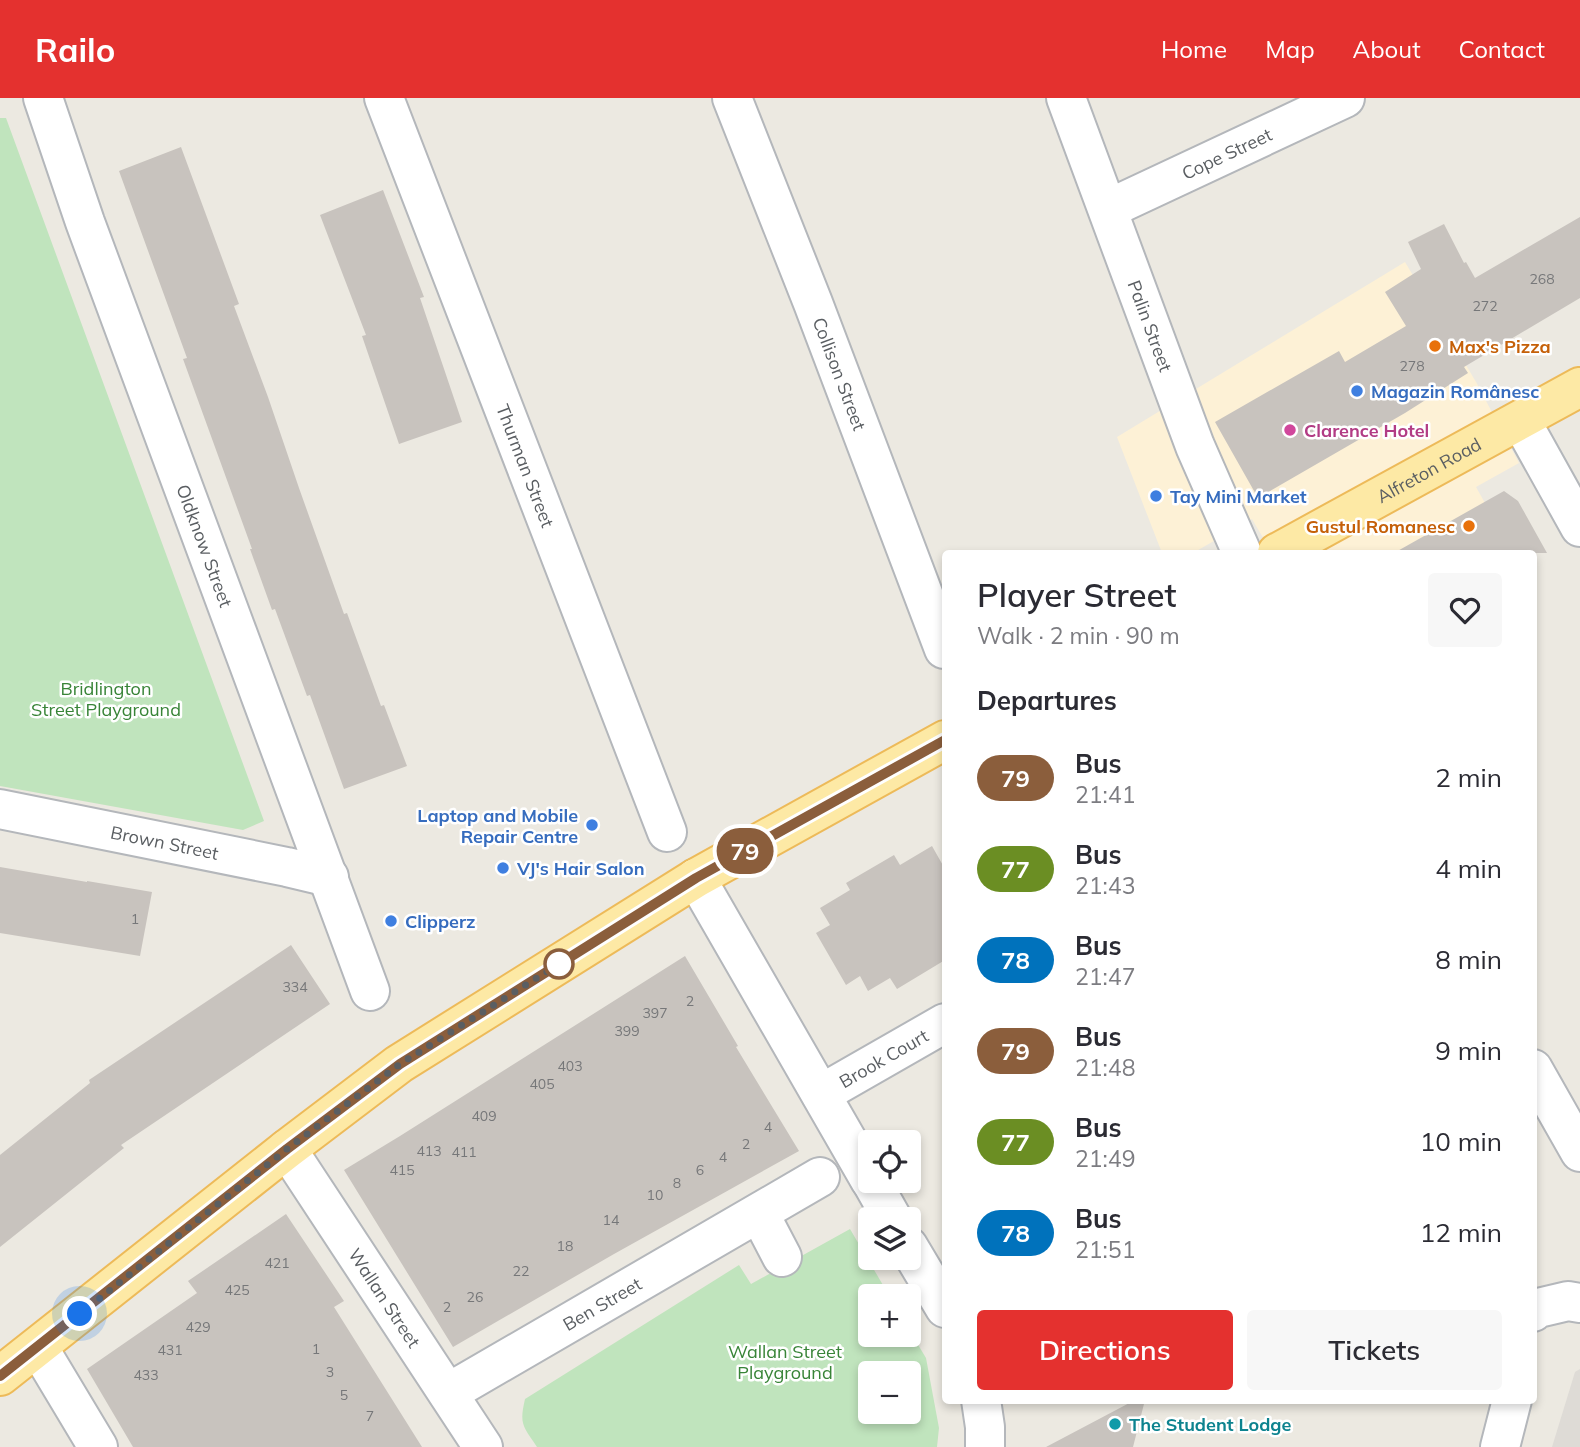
<!DOCTYPE html>
<meta charset="utf-8">
<style>
body{margin:0;font-family:Mulish,sans-serif;background:#f7f7f7;color:#2b2b33;height:100vh;display:flex;flex-direction:column;font-size:26px;white-space:nowrap}
*{box-sizing:border-box;margin:0}
p{font-size:23px;color:#7c7c81}
.icon{flex:none;width:38px;height:38px;fill:none;stroke:currentColor;stroke-width:2;stroke-linecap:round;stroke-linejoin:round}
.map{position:relative;flex:1;overflow:hidden}
.sheet{position:absolute;left:942px;top:452px;width:595px;height:854px;display:flex;flex-direction:column;background:#fff;border-radius:7px;box-shadow:0 4px 10px #0003}
.sheet>*{flex:none}
.badge{padding:0 14px;border-radius:23px;font-size:24px;line-height:46px}
.buttons{position:absolute;left:858px;top:1032px;display:grid;gap:14px}
.buttons a{display:grid;place-items:center;width:63px;height:63px;border-radius:7px;background:#fff;box-shadow:0 4px 10px #0003;font-size:35px}
.you{position:absolute;width:35px;height:35px;margin:-18px;border:5px solid #fff;border-radius:50%;background:#1a73e8;box-shadow:0 0 0 10px #1a73e833}
.map>.badge{position:absolute;translate:-50% -50%;box-shadow:0 0 0 4px #fff}
h2{padding:0 35px;font-size:26px;line-height:63px}
.round{display:grid;place-items:center;flex:none;width:74px;height:74px;border-radius:7px;background:#f7f7f7}
.overview{display:flex;align-items:center;justify-content:space-between;height:119px;padding:0 35px}
h1{font-size:33px;font-weight:600;line-height:52px}
.primary-button{display:flex;gap:14px;margin-top:auto;padding:14px 35px}
.primary-button a{flex:1;height:80px;border-radius:7px;background:#e4312f;color:#fff;font-size:28px;font-weight:600;line-height:80px;text-align:center}
.primary-button a+a{background:#f7f7f7;color:#2b2b33}
ul{padding:0;list-style:none}
li{display:flex;align-items:center;gap:21px;height:91px;padding:0 35px}
li div{flex:1}
li b{display:block;font-size:26px}
li em{font-style:normal}
li .badge{min-width:77px;font-weight:700;text-align:center}
header{display:flex;align-items:center;gap:42px;box-sizing:border-box;height:98px;padding:0 35px;background:#e4312f;color:#fff}
header strong{font-size:33px}
nav{display:flex;gap:38px;margin-inline-start:auto;font-size:24px}
.map>svg:first-child{display:block}
.commercial{fill:#fdf1d6}
.industrial{fill:#dedbd6}
.green{fill:#c0e4bd;fill-rule:evenodd}
.building{fill:#c8c3be}
.lines{fill:none;stroke-linecap:round;stroke-linejoin:round}
.minor-casing{stroke:#b4b7bb;stroke-width:42}
.major-casing{stroke:#edba59;stroke-width:42}
.minor{stroke:#fff;stroke-width:38}
.major{stroke:#fde9a5;stroke-width:38}
.line-casing{stroke:#fff;stroke-width:16}
.line{stroke:#8b5e3c;stroke-width:10}
.walk{stroke:#5a5e62;stroke-width:7;stroke-dasharray:0 12.6}
.food-dot{fill:#e8710a;stroke:#fff;stroke-width:2.5}
.shop-dot{fill:#3f7fe0;stroke:#fff;stroke-width:2.5}
.hotel-dot{fill:#d1479c;stroke:#fff;stroke-width:2.5}
.stop-dot{fill:#fff;stroke:#8b5e3c;stroke-width:3.5}
.culture-dot{fill:#0f9aa8;stroke:#fff;stroke-width:2.5}
.labels{text-anchor:middle;dominant-baseline:central;stroke-width:5;stroke-linejoin:round;paint-order:stroke}
.number-label{font-size:14px;fill:#767779}
.street-label{font-size:18px;fill:#5a5e62;stroke:#fff}
.food-label{font-size:18px;font-weight:bold;fill:#c56008;stroke:#fff;text-anchor:start}
.shop-label{font-size:18px;font-weight:bold;fill:#366cbe;stroke:#fff;text-anchor:start}
.hotel-label{font-size:18px;font-weight:bold;fill:#b23c85;stroke:#fff;text-anchor:start}
.park-label{font-size:18px;fill:#388437;stroke:#fff}
.culture-label{font-size:18px;font-weight:bold;fill:#0d838f;stroke:#fff;text-anchor:start}
</style>
<header>
<strong>Railo</strong>
<nav><a>Home</a><a>Map</a><a>About</a><a>Contact</a></nav>
</header>
<div class="map">
<svg width="1580" height="1349" viewBox="0 0 1580 1349">
<rect width="100%" height="100%" fill="#ece9e1"/>
<!-- commercial -->
<path class="commercial" d="M1405,164l71,120 43,81 -43,24 37,66h-241l-20,-34 -59,34h-31l-45,-116z"/>
<!-- industrial -->
<path class="industrial" d="M1580,1271v78h-28l23,-75z"/>
<!-- green -->
<path class="green" d="M0,20h6l258,703 -21,9 -243,-44z
M850,1131l40,68h-20v38h38v-7l18,30 13,70 -2,19h-400c-14,-21 -18,-22 -12,-48l214,-134 12,19zM870,1276h38v38h-38z"/>
<!-- building -->
<path class="building" d="M181,49l58,157 -5,2 34,91 31,91 45,126 3,-1 34,93 3,-1 23,61 -63,23 -34,-94 -3,1 -32,-87 -3,1 -22,-61h2l-69,-190 4,-1 -68,-187z
M383,92l41,107 -4,1 42,124 -63,22 -37,-108 4,-1 -46,-120z
M1580,119v81l-116,69 4,6 -63,40 -147,85 -43,-76 124,-71 6,11 61,-36 -21,-34 36,-23 -13,-27 36,-18 20,39 2,-1 9,16z
M1504,393l14,10 29,52h-153z
M932,748l13,23v91l-48,29 -7,-11 -22,13 -8,-15 -14,9 -30,-52 14,-8 -10,-17 30,-18 -4,-7 48,-28 6,10z
M0,769l87,15v-1l65,11 -12,64 -140,-23z
M291,847l39,59 -209,141 3,3 -124,99v-92l90,-72 -1,-3z
M685,858l53,90 -2,1 63,104 -185,103 -161,93 -109,-177 56,-34z
M286,1116l58,87 -10,6 88,140h-289l-46,-78 110,-76 -9,-12z
M1135,1302h10l-12,47h-87z"/>
<g class="lines">
<defs>
<g id="minor">
<path id="s1" d="M43,0l42,124 285,769"/>
<path id="s2" d="M384,0l283,734"/>
<path id="s3" d="M732,0l81,205 131,346"/>
<path id="s4" d="M1066,0l129,348 47,107"/>
<path id="s5" d="M1108,111l237,-111"/>
<path d="M1521,323l59,106"/>
<path id="s6" d="M0,711l287,58 42,10"/>
<path d="M696,780l174,302"/>
<path d="M1533,971l47,83"/>
<path id="s7" d="M821,996l124,-71"/>
<path id="s8" d="M287,1051l196,298"/>
<path d="M871,1083l22,39"/>
<path d="M759,1115l23,44"/>
<path d="M908,1148l37,62"/>
<path d="M1533,1214l1,-3 34,-8 12,2"/>
<path d="M38,1249l60,100"/>
<path id="s9" d="M448,1295l372,-216"/>
<path d="M981,1302l4,27v20"/>
<path d="M1500,1349l12,-47"/>
</g>
<g id="major">
<path id="s10" d="M1277,455l303,-166"/>
<path d="M0,1278l287,-227 112,-85 297,-186 249,-138"/>
</g>
</defs>
<!-- minor casing -->
<use href="#minor" class="minor-casing"/>
<!-- major casing -->
<use href="#major" class="major-casing"/>
<!-- minor -->
<use href="#minor" class="minor"/>
<!-- major -->
<use href="#major" class="major"/>
</g>
<g class="lines">
<defs>
<path id="line" d="M0,1278l287,-227 113,-85 296,-186 249,-138"/>
</defs>
<!-- line casing -->
<use href="#line" class="line-casing"/>
<!-- line -->
<use href="#line" class="line"/>
<!-- walk -->
<path class="walk" d="M80,1216l207,-165 113,-85 159,-100"/>
</g>
<!-- markers -->
<g class="food-dot">
<circle cx="1435" cy="248" r="7"/>
<circle cx="1469" cy="428" r="7"/>
</g>
<g class="shop-dot">
<circle cx="1357" cy="293" r="7"/>
<circle cx="1156" cy="398" r="7"/>
<circle cx="592" cy="727" r="7"/>
<circle cx="503" cy="770" r="7"/>
<circle cx="391" cy="823" r="7"/>
</g>
<circle class="hotel-dot" cx="1290" cy="332" r="7"/>
<circle class="stop-dot" cx="559" cy="866" r="14"/>
<circle class="culture-dot" cx="1115" cy="1326" r="7"/>
<g class="labels">
<!-- number labels -->
<g class="number-label">
<text x="1542" y="181">268</text>
<text x="1485" y="208">272</text>
<text x="1412" y="268">278</text>
<text x="135" y="821">1</text>
<text x="295" y="889">334</text>
<text x="690" y="903">2</text>
<text x="655" y="915">397</text>
<text x="627" y="933">399</text>
<text x="570" y="968">403</text>
<text x="542" y="986">405</text>
<text x="484" y="1018">409</text>
<text x="768" y="1029">4</text>
<text x="746" y="1046">2</text>
<text x="429" y="1053">413</text>
<text x="464" y="1054">411</text>
<text x="723" y="1059">4</text>
<text x="402" y="1072">415</text>
<text x="700" y="1072">6</text>
<text x="677" y="1085">8</text>
<text x="655" y="1097">10</text>
<text x="611" y="1122">14</text>
<text x="565" y="1148">18</text>
<text x="277" y="1165">421</text>
<text x="521" y="1173">22</text>
<text x="237" y="1192">425</text>
<text x="475" y="1199">26</text>
<text x="447" y="1209">2</text>
<text x="198" y="1229">429</text>
<text x="316" y="1251">1</text>
<text x="170" y="1252">431</text>
<text x="330" y="1274">3</text>
<text x="146" y="1277">433</text>
<text x="344" y="1297">5</text>
<text x="370" y="1318">7</text>
</g>
<!-- street labels -->
<g class="street-label">
<text stroke="none"><textPath href="#s5" startOffset="131">Cope Street</textPath></text>
<text stroke="none"><textPath href="#s4" startOffset="243">Palin Street</textPath></text>
<text stroke="none"><textPath href="#s3" startOffset="296">Collison Street</textPath></text>
<text stroke="none"><textPath href="#s2" startOffset="394">Thurman Street</textPath></text>
<text stroke="none"><textPath href="#s10" startOffset="173">Alfreton Road</textPath></text>
<text stroke="none"><textPath href="#s1" startOffset="476">Oldknow Street</textPath></text>
<text stroke="none"><textPath href="#s6" startOffset="168">Brown Street</textPath></text>
<text stroke="none"><textPath href="#s7" startOffset="72">Brook Court</textPath></text>
<text stroke="none"><textPath href="#s8" startOffset="178">Wallan Street</textPath></text>
<text stroke="none"><textPath href="#s9" startOffset="178">Ben Street</textPath></text>
</g>
<!-- food labels -->
<g class="food-label">
<text x="1449" y="248">Max's Pizza</text>
<text x="1455" y="428" text-anchor="end">Gustul Romanesc</text>
</g>
<!-- shop labels -->
<g class="shop-label">
<text x="1371" y="293">Magazin Românesc</text>
<text x="1170" y="398">Tay Mini Market</text>
<text x="578" y="717" text-anchor="end">Laptop and Mobile<tspan x="578" dy="21">Repair Centre</tspan></text>
<text x="517" y="770">VJ's Hair Salon</text>
<text x="405" y="823">Clipperz</text>
</g>
<!-- hotel labels -->
<g class="hotel-label">
<text x="1304" y="332">Clarence Hotel</text>
</g>
<!-- park labels -->
<g class="park-label">
<text x="106" y="590">Bridlington<tspan x="106" dy="21">Street Playground</tspan></text>
<text x="785" y="1253">Wallan Street<tspan x="785" dy="21">Playground</tspan></text>
</g>
<!-- culture labels -->
<g class="culture-label">
<text x="1129" y="1326">The Student Lodge</text>
</g>
</g>
</svg>
<div class="buttons">
<a><svg class="icon" aria-label="locate" viewBox="0 0 24 24"><circle cx="12" cy="12" r="6"/><path d="M12 2v4M12 18v4M2 12h4M18 12h4"/></svg></a>
<a><svg class="icon" aria-label="layers" viewBox="0 0 24 24"><path d="M12 4l9 5-9 5-9-5zM3 14l9 5 9-5"/></svg></a>
<a>+</a>
<a>−</a>
</div>
<div class="you" style="left:80px;top:1216px"></div>
<b class="badge" style="left:745px;top:753px;background:#8b5e3c;color:#fff">79</b>
<section class="sheet">
<div class="overview"><div><h1>Player Street</h1><p>Walk · 2 min · 90 m</p></div><a class="round"><svg class="icon" aria-label="heart" viewBox="0 0 24 24"><path d="M12 20l-8-8c-3-5 5-10 8-4 3-6 11-1 8 4z"/></svg></a></div>
<h2>Departures</h2>
<ul>
<li><span class="badge" style="background:#8b5e3c;color:#fff">79</span><div><b>Bus</b><p>21:41</p></div><em>2 min</em></li>
<li><span class="badge" style="background:#6b8e23;color:#fff">77</span><div><b>Bus</b><p>21:43</p></div><em>4 min</em></li>
<li><span class="badge" style="background:#0072bc;color:#fff">78</span><div><b>Bus</b><p>21:47</p></div><em>8 min</em></li>
<li><span class="badge" style="background:#8b5e3c;color:#fff">79</span><div><b>Bus</b><p>21:48</p></div><em>9 min</em></li>
<li><span class="badge" style="background:#6b8e23;color:#fff">77</span><div><b>Bus</b><p>21:49</p></div><em>10 min</em></li>
<li><span class="badge" style="background:#0072bc;color:#fff">78</span><div><b>Bus</b><p>21:51</p></div><em>12 min</em></li>
</ul>
<div class="primary-button"><a>Directions</a><a>Tickets</a></div>
</section>
</div>
